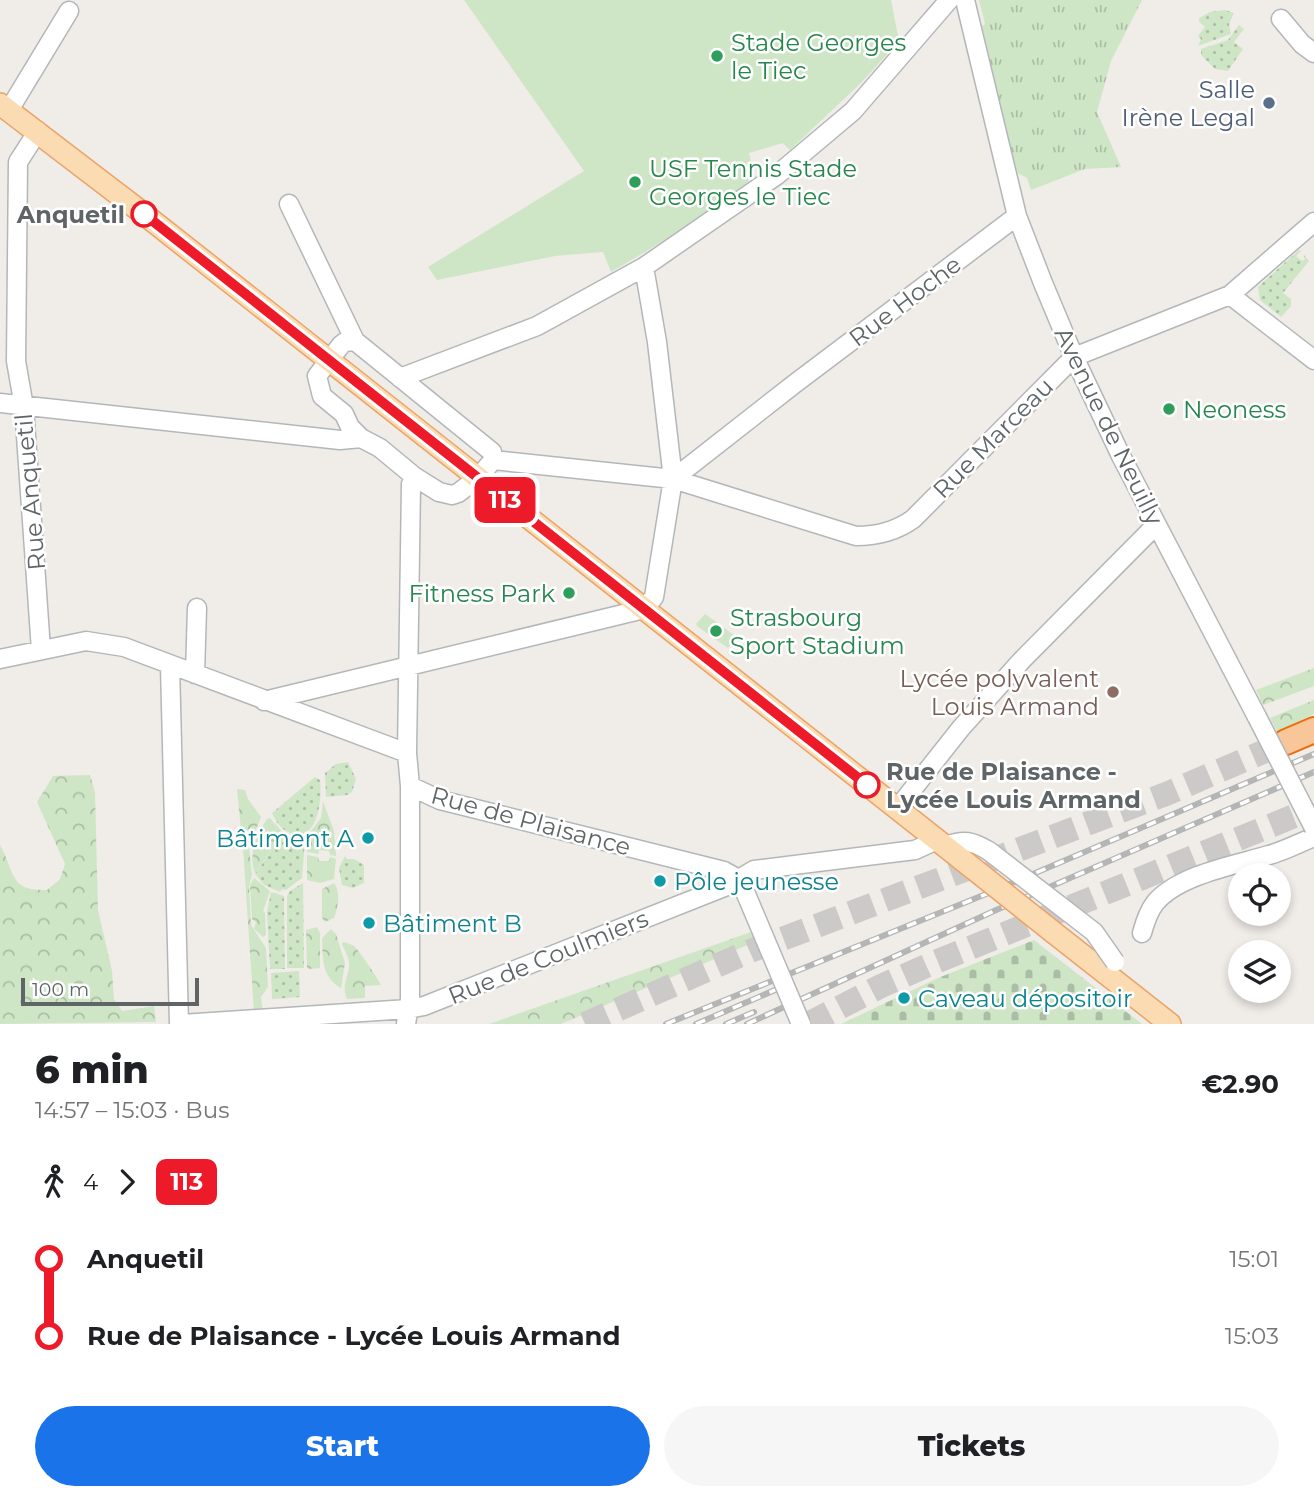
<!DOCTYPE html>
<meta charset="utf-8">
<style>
body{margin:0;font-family:Montserrat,sans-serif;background:#f6f6f6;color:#202124;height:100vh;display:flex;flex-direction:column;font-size:26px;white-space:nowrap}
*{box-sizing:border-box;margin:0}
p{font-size:23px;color:#757577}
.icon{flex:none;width:38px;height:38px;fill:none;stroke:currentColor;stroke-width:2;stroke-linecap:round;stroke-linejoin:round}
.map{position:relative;height:1024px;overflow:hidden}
.details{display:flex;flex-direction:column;background:#fff;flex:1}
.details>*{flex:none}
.badge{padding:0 14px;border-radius:10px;font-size:24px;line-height:46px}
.fabs{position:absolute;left:1228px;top:863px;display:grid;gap:14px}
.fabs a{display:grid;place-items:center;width:63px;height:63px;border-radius:50%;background:#fff;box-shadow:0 4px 10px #0003;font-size:35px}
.scale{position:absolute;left:21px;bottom:18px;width:178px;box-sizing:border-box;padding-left:7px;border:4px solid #5f6567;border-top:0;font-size:19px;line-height:24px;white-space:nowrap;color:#5f6567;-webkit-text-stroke:5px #fff;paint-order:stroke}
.map>.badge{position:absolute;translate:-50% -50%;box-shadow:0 0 0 4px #fff}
.legs{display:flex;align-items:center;gap:10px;height:77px;padding:0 35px;font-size:23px}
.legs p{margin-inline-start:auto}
.summary{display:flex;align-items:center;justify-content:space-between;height:119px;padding:0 35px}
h1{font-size:38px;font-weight:800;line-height:52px}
.action{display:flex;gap:14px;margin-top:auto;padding:14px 35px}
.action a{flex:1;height:80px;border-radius:42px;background:#1a73e8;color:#fff;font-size:28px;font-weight:800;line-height:80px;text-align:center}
.action a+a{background:#f6f6f6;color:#202124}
ul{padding:0 35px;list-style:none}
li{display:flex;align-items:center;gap:24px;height:77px;font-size:26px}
li i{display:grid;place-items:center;width:10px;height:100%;margin:0 9px;background:currentColor}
li i::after{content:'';width:18px;height:18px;margin:-9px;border:5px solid;border-radius:50%;background:#fff}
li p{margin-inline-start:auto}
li:first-child i{background:linear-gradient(#0000 50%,currentColor 0)}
li:last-child i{background:linear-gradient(currentColor 50%,#0000 0)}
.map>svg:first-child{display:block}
.grass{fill:url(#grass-dots)}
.forest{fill:url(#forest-crowns)}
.cemetery{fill:url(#cemetery-stones)}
.park{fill:url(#park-tufts)}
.pitch{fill:#cfe6c6}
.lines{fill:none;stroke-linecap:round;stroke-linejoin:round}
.highway-tunnel{stroke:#cccac8;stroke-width:24;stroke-dasharray:24 12;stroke-linecap:butt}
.minor-casing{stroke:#b3b7b9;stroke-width:21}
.major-casing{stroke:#eba367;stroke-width:24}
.highway-casing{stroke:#ed6c0c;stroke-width:28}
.minor{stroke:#fff;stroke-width:18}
.major{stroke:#fbdcb2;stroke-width:21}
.highway{stroke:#f8c698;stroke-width:24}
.rail-casing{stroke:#b4b5b5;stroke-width:6}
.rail{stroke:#fff;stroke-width:3.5;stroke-dasharray:10;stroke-linecap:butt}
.minor-bridge-casing{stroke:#b3b7b9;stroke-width:21;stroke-linecap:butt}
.major-bridge-casing{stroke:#eba367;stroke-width:24;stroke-linecap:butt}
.minor-bridge{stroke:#fff;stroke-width:18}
.major-bridge{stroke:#fbdcb2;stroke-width:21}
.line-1-casing{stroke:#fff;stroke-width:16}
.line-1{stroke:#ed1b2a;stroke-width:10}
.leisure-dot{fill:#2e9e5b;stroke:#fff;stroke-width:2.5}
.service-dot{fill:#5c6f8a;stroke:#fff;stroke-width:2.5}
.stop-1-dot{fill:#fff;stroke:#ed1b2a;stroke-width:3.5}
.education-dot{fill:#8d6e63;stroke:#fff;stroke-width:2.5}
.culture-dot{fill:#0f9aa8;stroke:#fff;stroke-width:2.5}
.labels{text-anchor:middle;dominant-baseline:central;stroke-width:5;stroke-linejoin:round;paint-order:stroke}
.leisure-label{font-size:24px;fill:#27864d;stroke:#fff;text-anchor:start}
.service-label{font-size:24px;fill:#4e5e75;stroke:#fff;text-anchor:end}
.stop-label{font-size:24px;font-weight:bold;fill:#5f6567;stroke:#fff;text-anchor:end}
.street-label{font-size:24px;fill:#5f6567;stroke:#fff}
.education-label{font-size:24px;fill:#785e54;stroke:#fff;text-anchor:end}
.culture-label{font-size:24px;fill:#0d838f;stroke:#fff;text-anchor:start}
</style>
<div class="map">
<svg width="1314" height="1024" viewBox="0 0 1314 1024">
<defs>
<pattern id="grass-dots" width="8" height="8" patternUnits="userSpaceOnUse" patternTransform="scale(1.75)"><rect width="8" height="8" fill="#cfe6c6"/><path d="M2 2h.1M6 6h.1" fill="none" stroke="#abbea5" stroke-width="1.8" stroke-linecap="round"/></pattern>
<pattern id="forest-crowns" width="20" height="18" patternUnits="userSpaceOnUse" patternTransform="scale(1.75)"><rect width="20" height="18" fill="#cfe6c6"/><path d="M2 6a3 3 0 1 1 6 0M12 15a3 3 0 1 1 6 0" fill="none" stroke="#abbea5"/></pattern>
<pattern id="cemetery-stones" width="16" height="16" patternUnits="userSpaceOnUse" patternTransform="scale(1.75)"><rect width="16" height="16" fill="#cfe6c6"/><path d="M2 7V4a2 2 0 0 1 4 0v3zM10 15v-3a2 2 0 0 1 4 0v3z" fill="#abbea5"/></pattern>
<pattern id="park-tufts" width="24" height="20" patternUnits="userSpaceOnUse" patternTransform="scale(1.75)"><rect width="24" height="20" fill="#cfe6c6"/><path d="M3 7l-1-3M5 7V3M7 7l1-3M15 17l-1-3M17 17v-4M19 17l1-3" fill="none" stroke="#abbea5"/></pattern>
</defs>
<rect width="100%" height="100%" fill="#f0ece8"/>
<!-- grass -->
<path class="grass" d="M1225,10l9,3 -5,11 2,10 -33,12 3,-7 -3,-3 7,-9 -6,-6v-3l11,-6z
M1239,25l5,4 -10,13 9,7 -15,22 -13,-2 -14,-14v-6l27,-9z
M1299,250l2,1 -5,5 6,5 3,-2 -2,-5 6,7 -26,32 8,6v7l-10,11 -21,-17 -2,-13z
M348,762l8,17 -4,13 -5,3 -21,2 -1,-24 11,-9z
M315,777l5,3c2,19 -1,63 -30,53 -8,-3 -15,-12 -18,-20z
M274,822l12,15 19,3 -3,38 -16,12 -4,-1 -2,3 -16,-7 -9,-11c11,-16 26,-31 19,-52z
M345,856l2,3h7l10,6v18l-11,5 -11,-3 -3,-17z
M303,883l1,85h-17v-72l3,-5z
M271,892l13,4 1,73h-15l-3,-57z
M299,971l1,26 -28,2 -1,-26z"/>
<!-- forest -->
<path class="forest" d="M1314,668v18l-51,19 -7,-15z
M1314,700v14l-37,18 -7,-14z
M90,775l5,17 3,118 14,61 2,28 8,12 32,-5 2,16 -156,2v-179c16,29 9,46 47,45l13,-11 5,-15 -28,-62 16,-26z
M237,789l8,1 3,9 13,18 -12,30 3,28 -3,11 2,39 15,23 2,39 -7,10 2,15 -9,1 -11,-166 6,-1 -2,-16h-6z
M323,801l11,30 2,25 -6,-1 -1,-4 -10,-1v4l-12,-2v-16l14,-18z
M270,818c17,18 -5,40 -15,56 -7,-19 1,-39 12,-55z
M307,855l11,2 1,4h10l1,-4 6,2 -2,20 -14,4 -13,-3z
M254,878l16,13 -7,20 2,1 1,23 -3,2 -9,-8 2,-7 -4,-3 -2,-34z
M334,883c7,8 4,25 0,35l-9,4 -3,-4v-29z
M317,927l3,6v35l-11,1 -2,-1 -1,-38z
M331,929l5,5 9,29 -4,25c-20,-11 -18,-30 -19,-50z
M754,931l3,10 -196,83h-72z
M343,942c4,1 8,2 11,4 4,3 25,34 27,39l-16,1v12l-18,1c-6,-13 1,-21 2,-33 1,-8 -5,-16 -7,-22z"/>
<!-- cemetery -->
<path class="cemetery" d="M1034,940l108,84h-301l97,-46z"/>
<!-- park -->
<path class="park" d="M979,0h163l-31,61 -14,51 24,55 -36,2 -54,21 -4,-12 -11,-6 -34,-146 3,-2z"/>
<!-- pitch -->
<path class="pitch" d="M464,0h427l8,41 -38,42 -71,67 -7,-7 -34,10 5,20 -7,2 2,7 -67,48 -71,42 -8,-20 -48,4 -118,24 -9,-13 156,-96z
M705,614l29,21 2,3 -8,10 -30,-21 -2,-3z"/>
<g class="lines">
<!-- highway-tunnel -->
<path class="highway-tunnel" d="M585,1024l165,-73 416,-157 120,-52
M808,1024l73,-38 52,-23 381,-155"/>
<defs>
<path id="minor" d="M965,0l52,216 26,67 31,74 47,99 136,261
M1281,19l21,25 12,9
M9,110l60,-99
M38,131l-20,31 -2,199 8,46 17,243
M289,204l66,137
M1230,295l84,65
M355,341l137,111 1,8 -15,18 -20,15 -6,2 -13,-3 -24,-15 -35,-29 -19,-10 -11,-11 -6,-13 -22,-18 -5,-20 24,-31 4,-3z
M400,378l137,-52 107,-59 133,-92 76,-64 96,-111
M0,403l340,37 21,-2
M493,460l180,19 183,57c21,0 39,-4 57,-17l161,-162 156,-62 84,-73
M673,479l120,-94 224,-169
M0,659l86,-18 38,6 283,106
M170,665l9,359
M195,674l2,-66
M264,701l380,-92 10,-12 19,-118 -16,-137 -13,-75
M410,786l30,14 284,71 16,9
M897,809l64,-81 61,-68 134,-135
M945,846c19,-7 27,-5 44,5
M740,880l25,59
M1142,933c3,-11 6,-21 13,-30 23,-28 80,-38 114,-48 15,-4 30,-12 45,-18
M182,1024l226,-15 16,-3 303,-120 27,-16 161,-20 22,-10
M406,1024l4,-25v-213l-3,-33 4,-269 4,-7"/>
<path id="major" d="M0,104l140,107 825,651
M1053,932l117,92"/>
<path id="highway" d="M1286,742l28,-12"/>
</defs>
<!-- minor casing -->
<use href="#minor" class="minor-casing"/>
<!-- major casing -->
<use href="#major" class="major-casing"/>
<!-- highway casing -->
<use href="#highway" class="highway-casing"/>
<!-- minor -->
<use href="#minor" class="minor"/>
<!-- major -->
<use href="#major" class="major"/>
<!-- highway -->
<use href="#highway" class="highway"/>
<defs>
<path id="rail" d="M666,1024l325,-132 323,-138
M696,1024l93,-40
M726,1024l28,-12
M747,1024l247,-113 320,-139"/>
</defs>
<!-- rail casing -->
<use href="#rail" class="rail-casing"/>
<!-- rail -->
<use href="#rail" class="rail"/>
<defs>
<path id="minor-bridge" d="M1257,717l57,111
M989,851l105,81 21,30
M765,939l36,85"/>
<path id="major-bridge" d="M965,862l88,70"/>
</defs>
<!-- minor-bridge casing -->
<use href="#minor-bridge" class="minor-bridge-casing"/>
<!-- major-bridge casing -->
<use href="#major-bridge" class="major-bridge-casing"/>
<!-- minor-bridge -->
<use href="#minor-bridge" class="minor-bridge"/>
<!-- major-bridge -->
<use href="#major-bridge" class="major-bridge"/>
</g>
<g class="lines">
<defs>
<path id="line-1" d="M144,214l723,571"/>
</defs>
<!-- line-1 casing -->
<use href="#line-1" class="line-1-casing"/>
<!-- line-1 -->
<use href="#line-1" class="line-1"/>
</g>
<!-- markers -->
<g class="leisure-dot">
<circle cx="717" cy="56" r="7"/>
<circle cx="635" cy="182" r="7"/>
<circle cx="1169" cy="409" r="7"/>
<circle cx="569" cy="593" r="7"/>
<circle cx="716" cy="631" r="7"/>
</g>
<circle class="service-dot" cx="1269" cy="103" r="7"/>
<g class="stop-1-dot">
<circle cx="144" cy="214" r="12"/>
<circle cx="867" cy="785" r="12"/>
</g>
<circle class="education-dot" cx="1113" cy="692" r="7"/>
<g class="culture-dot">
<circle cx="368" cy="838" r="7"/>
<circle cx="660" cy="881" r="7"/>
<circle cx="369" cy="923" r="7"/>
<circle cx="904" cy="998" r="7"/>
</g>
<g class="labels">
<!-- leisure labels -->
<g class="leisure-label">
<text x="731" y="42">Stade Georges<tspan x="731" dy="28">le Tiec</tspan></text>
<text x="649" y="168">USF Tennis Stade<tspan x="649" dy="28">Georges le Tiec</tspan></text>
<text x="1183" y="409">Neoness</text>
<text x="555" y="593" text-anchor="end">Fitness Park</text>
<text x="730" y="617">Strasbourg<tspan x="730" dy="28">Sport Stadium</tspan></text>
</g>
<!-- service labels -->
<g class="service-label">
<text x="1255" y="89">Salle<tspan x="1255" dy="28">Irène Legal</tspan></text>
</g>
<!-- stop labels -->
<g class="stop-label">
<text x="125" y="214">Anquetil</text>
<text x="886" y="771" text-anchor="start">Rue de Plaisance -<tspan x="886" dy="28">Lycée Louis Armand</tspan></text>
</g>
<!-- street labels -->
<g class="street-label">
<text transform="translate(905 301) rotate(-37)">Rue Hoche</text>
<text transform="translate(1109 426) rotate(64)">Avenue de Neuilly</text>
<text transform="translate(993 438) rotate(-45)">Rue Marceau</text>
<text transform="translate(30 492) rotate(-95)">Rue Anquetil</text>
<text transform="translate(531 821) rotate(15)">Rue de Plaisance</text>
<text transform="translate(548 957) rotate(-22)">Rue de Coulmiers</text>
</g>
<!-- education labels -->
<g class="education-label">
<text x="1099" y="678">Lycée polyvalent<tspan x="1099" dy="28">Louis Armand</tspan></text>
</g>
<!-- culture labels -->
<g class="culture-label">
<text x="354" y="838" text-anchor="end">Bâtiment A</text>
<text x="674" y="881">Pôle jeunesse</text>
<text x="383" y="923">Bâtiment B</text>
<text x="918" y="998">Caveau dépositoir</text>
</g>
</g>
</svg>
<div class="fabs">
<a><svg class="icon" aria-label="locate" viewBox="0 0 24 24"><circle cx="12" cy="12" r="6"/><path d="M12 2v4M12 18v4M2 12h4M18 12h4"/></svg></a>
<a><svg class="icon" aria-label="layers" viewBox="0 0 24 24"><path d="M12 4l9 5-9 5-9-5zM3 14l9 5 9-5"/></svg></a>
</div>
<div class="scale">100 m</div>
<b class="badge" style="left:505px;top:500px;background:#ed1b2a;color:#fff">113</b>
</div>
<section class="details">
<div class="summary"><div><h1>6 min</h1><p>14:57 – 15:03 · Bus</p></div><b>€2.90</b></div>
<div class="legs"><svg class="icon" aria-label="walk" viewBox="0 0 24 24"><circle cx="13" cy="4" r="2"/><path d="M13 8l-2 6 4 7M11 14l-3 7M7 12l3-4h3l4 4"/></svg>4<svg class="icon" aria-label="forward" viewBox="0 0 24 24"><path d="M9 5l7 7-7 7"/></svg><b class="badge" style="background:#ed1b2a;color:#fff">113</b></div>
<ul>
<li><i style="color:#ed1b2a"></i><b>Anquetil</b><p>15:01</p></li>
<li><i style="color:#ed1b2a"></i><b>Rue de Plaisance - Lycée Louis Armand</b><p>15:03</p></li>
</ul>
<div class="action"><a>Start</a><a>Tickets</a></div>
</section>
